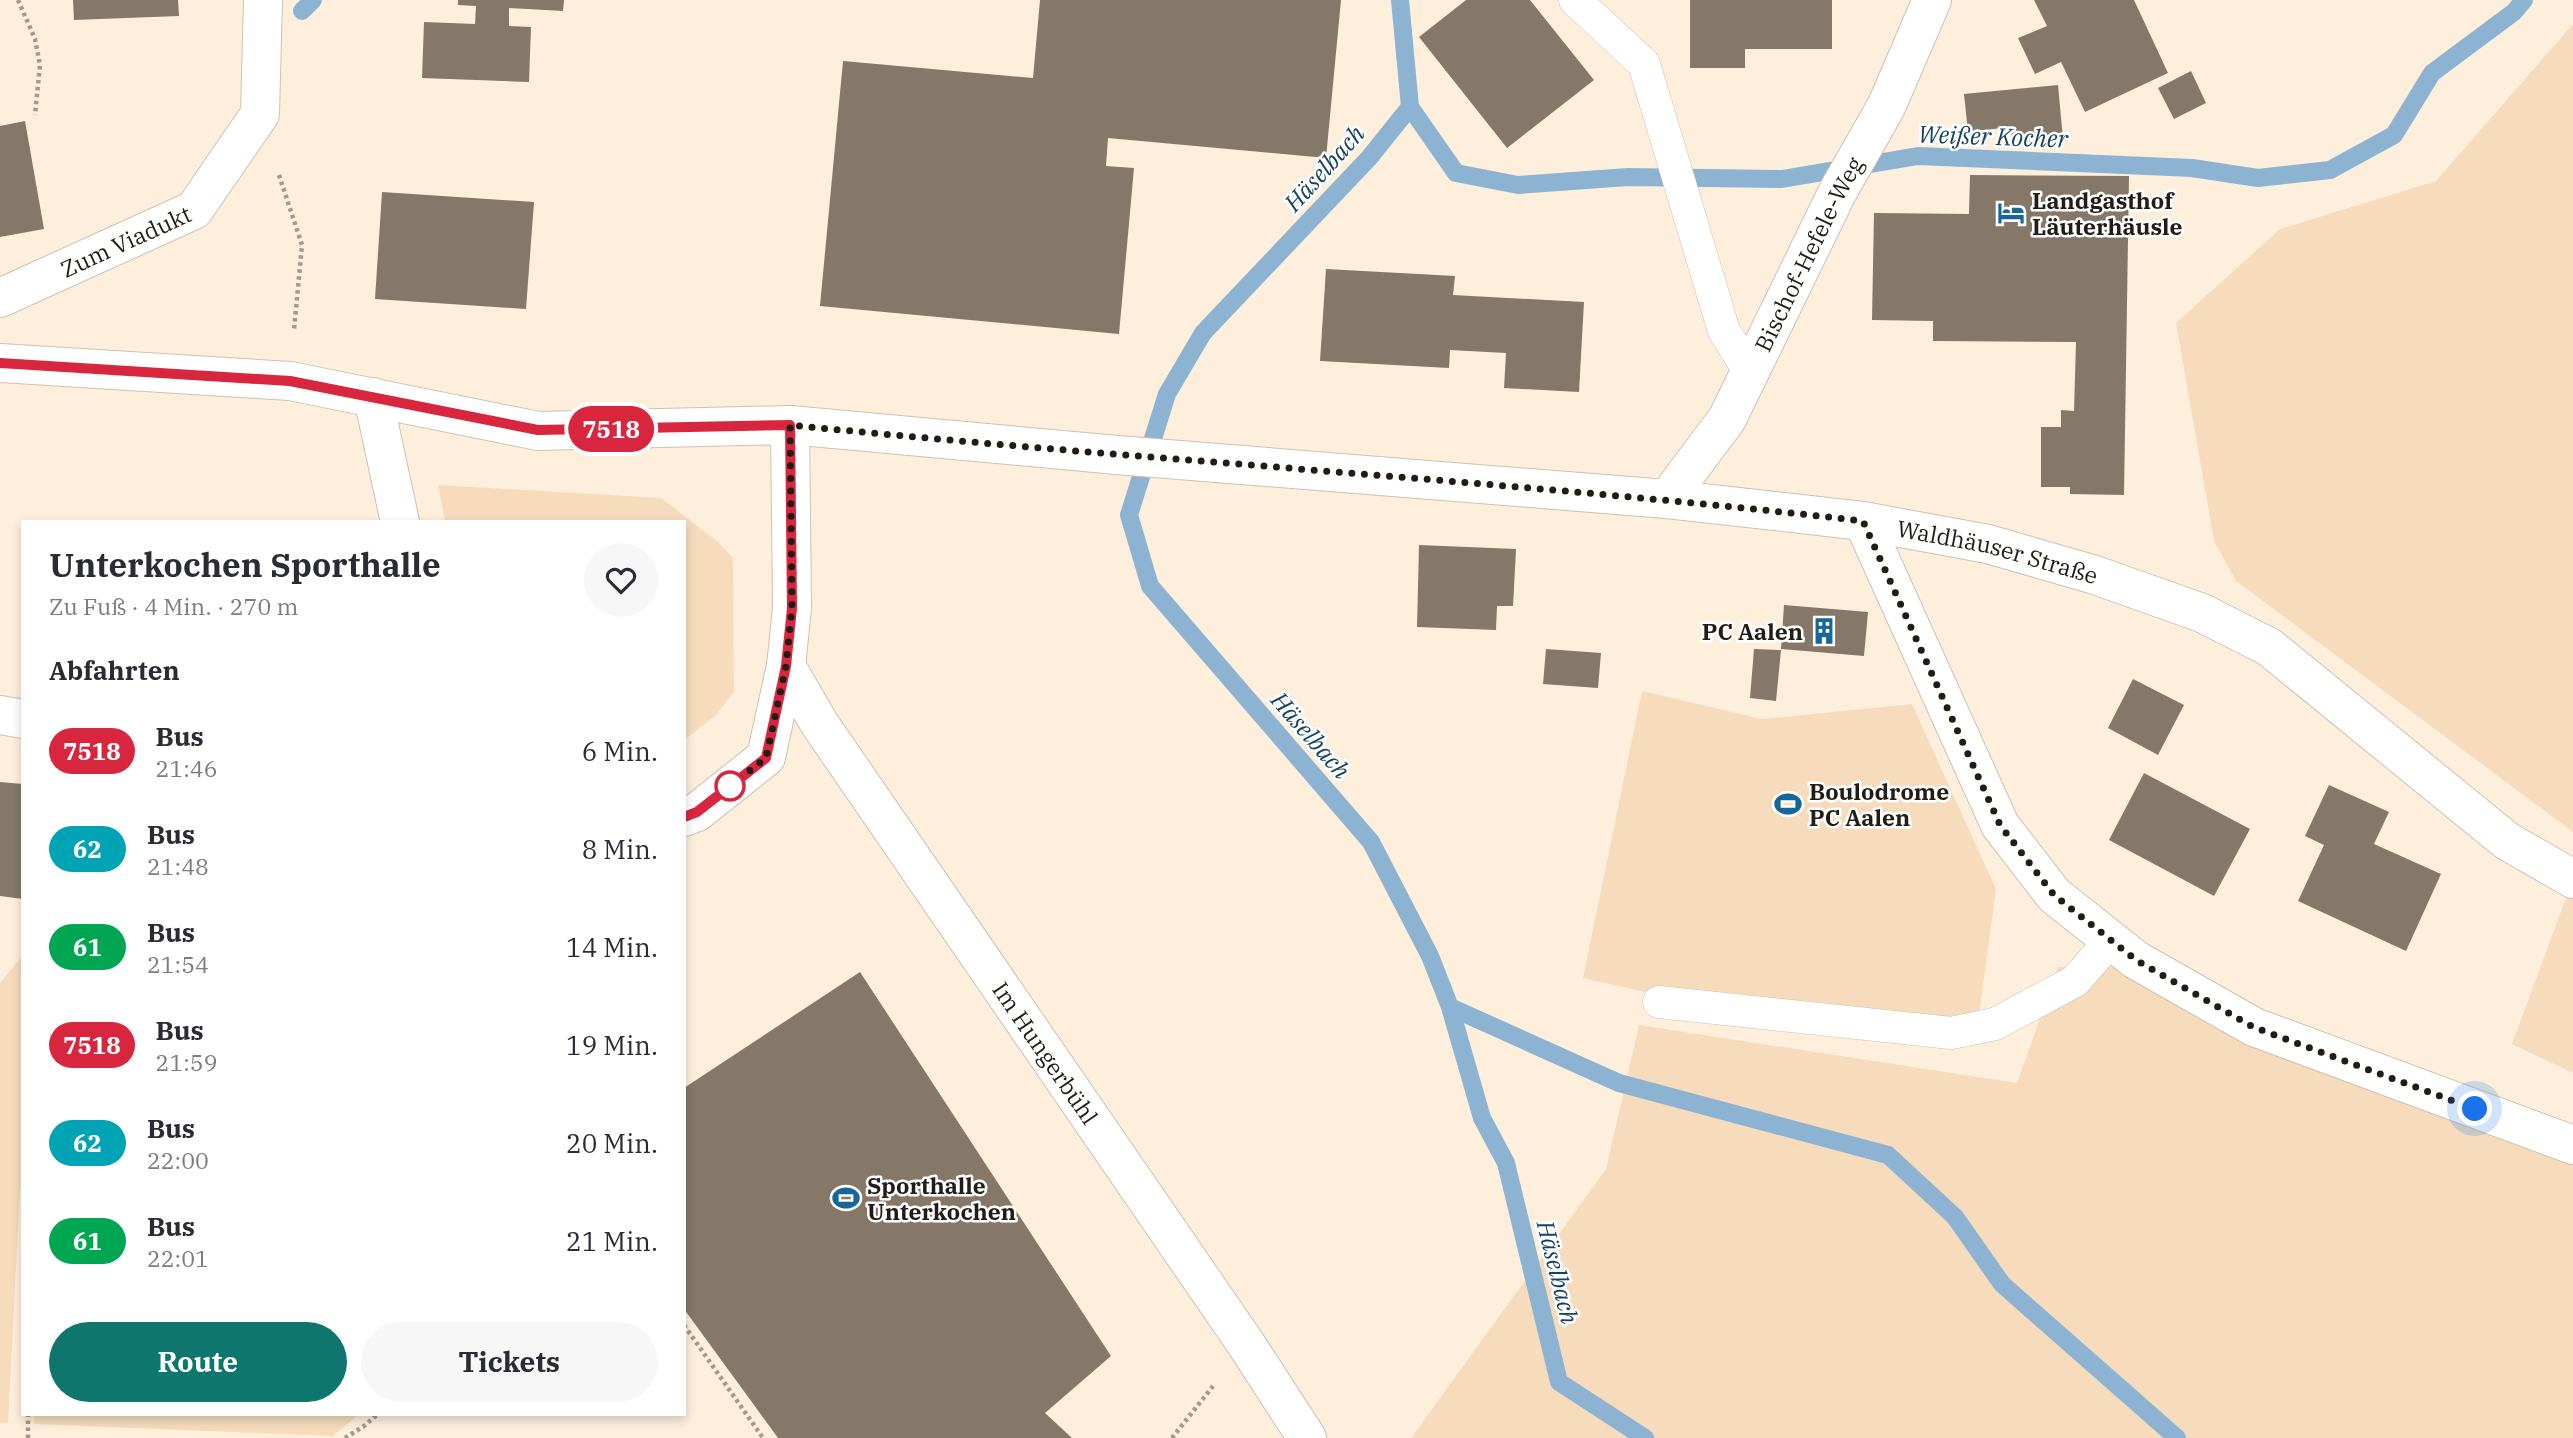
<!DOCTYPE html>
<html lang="de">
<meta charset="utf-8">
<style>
body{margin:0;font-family:"IBM Plex Serif",serif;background:#f7f7f7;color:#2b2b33;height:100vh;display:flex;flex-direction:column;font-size:26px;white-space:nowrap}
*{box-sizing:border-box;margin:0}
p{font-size:23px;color:#7c7c81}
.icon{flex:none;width:38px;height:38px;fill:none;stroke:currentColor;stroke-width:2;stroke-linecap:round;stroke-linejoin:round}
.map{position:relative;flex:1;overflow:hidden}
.panel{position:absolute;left:21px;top:520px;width:665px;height:896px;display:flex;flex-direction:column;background:#fff;border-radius:0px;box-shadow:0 4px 10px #0003}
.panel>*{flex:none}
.badge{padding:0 14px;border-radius:23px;font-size:24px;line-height:46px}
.you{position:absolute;width:35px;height:35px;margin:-18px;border:5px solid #fff;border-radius:50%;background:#1a73e8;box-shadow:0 0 0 10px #1a73e833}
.map>.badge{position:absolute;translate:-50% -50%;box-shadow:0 0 0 4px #fff}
h2{padding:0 28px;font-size:26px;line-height:63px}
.round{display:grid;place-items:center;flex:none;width:74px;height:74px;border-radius:37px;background:#f7f7f7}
.headline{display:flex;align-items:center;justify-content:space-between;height:119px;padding:0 28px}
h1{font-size:33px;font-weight:700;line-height:52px}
.cta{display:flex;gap:14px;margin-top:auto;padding:14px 28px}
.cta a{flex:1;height:80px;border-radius:42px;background:#0f766e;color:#fff;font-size:28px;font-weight:700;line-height:80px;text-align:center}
.cta a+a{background:#f7f7f7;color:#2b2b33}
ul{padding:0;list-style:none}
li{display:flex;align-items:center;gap:21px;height:98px;padding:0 28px}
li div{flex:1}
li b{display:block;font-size:26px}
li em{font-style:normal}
li .badge{min-width:77px;font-weight:700;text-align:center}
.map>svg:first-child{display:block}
.green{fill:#f6dcbc}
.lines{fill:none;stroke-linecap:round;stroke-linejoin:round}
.stream{stroke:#8cb4d2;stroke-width:18}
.building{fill:#857868}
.service-casing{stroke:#cfc1af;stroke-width:33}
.minor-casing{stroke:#cfc1af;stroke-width:40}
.tertiary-casing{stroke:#cfc1af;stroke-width:40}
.path{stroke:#a4998c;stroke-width:4.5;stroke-dasharray:3.5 3.5;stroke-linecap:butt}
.service{stroke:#fff;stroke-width:32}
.minor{stroke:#fff;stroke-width:38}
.tertiary{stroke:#fff;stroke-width:38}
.line-casing{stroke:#fff;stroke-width:16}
.line{stroke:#d7263d;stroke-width:10}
.walk{stroke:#211c16;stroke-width:7;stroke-dasharray:0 12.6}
.stop-dot{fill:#fff;stroke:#d7263d;stroke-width:3.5}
.labels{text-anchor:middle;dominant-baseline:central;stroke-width:5;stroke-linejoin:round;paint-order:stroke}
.poi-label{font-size:23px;font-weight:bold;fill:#211c16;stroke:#fff;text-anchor:start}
.street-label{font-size:23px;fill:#211c16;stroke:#fff}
.water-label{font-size:24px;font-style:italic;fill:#144362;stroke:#fff}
</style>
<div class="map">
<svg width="2573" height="1438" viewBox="0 0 2573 1438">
<rect width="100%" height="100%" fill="#feefdd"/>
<!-- green -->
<path class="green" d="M2573,24v808l-337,-251 -22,-40 -38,-218 104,-94 156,-48z
M438,485l223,13 56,43 16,17 1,134 -19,24 -31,24v-218l-239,-1z
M1642,691l120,28 150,-15 84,185 -17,127 -28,6 -307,-30 -61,-14z
M2573,879v194l-61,-29z
M23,955v225l-3,9 -12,234h-8v-440z
M2058,967h69l446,187v284h-1162l195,-269 33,-144 378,58z
M34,1414h325l-26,22 -299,-12z"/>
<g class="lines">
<!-- stream -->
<path class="stream" d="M1400,0l10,107 46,66 62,12 110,-8 154,2 136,-23 274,12 66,10 72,-8 64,-35 38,-62 82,-61 10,-12
M302,11l11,-11
M1410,107l-41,51 -166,175 -36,61 -38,121 21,71 221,256 59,114 20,51 32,111 24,45 53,219 86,56
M1450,1007l169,76 269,72 67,62 47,67 175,154"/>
</g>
<!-- building -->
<path class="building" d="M73,0h105l1,16 -105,4z
M458,0h106l-1,11 -54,-3v18l22,1 -2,55 -107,-4 2,-56 51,2 1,-18 -18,-1z
M1040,0h301l-15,158 -218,-20 -2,28 28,2 -15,166 -299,-28 23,-245 190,17z
M1466,0h64l64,80 -87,68 -88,-111z
M1690,0h142v49h-87v19h-55z
M2034,0h100l34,73 -83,39 -24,-50 -26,12 -17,-36 29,-12z
M2191,71l15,32 -32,16 -16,-31z
M2058,85l5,54 -51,5 -1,-17 -43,5 -4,-38z
M25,121l19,108 -44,8v-111z
M1970,175l159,1 -5,319 -54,-1v-7h-29v-60h20v-17l13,1 2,-69 -143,-1v-20l-61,-1 2,-107 95,1z
M382,192l152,10 -8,107 -151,-10z
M1326,269l129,7 -2,19 131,7 -5,90 -75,-4 2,-35 -56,-3 -1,18 -129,-7z
M1419,545l97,4 -3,57h-16l-1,24 -79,-3z
M1784,605l84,7 -4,44 -83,-7z
M1546,649l55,4 -3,35 -55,-4z
M1754,649l27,1 -5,51 -26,-3z
M2133,679l51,26 -26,50 -50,-27z
M2144,773l106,56 -36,67 -105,-56z
M0,782l23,2v115l-23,-3z
M2329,785l60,27 -15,32 67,30 -35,77 -108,-50 26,-56 -19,-9z
M860,972l251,384 -66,57 27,25h-294l-94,-129v-221z"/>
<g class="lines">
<defs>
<path id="service" d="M1575,0l69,64 80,267 26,41
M1659,1002l292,31 44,-9 80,-43 36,-41"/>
<g id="minor">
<path id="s1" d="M0,298l194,-88 66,-96 3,-114"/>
<path d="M373,397l27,125"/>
<path id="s2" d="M1667,499l60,-80 111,-228 48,-84 46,-107"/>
<path d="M1863,521l137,304 54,70 82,65 118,67 319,118"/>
<path id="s3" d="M786,666l33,57 427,621 61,94"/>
<path d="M0,715l23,4"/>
<path d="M684,817l13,-5 69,-55 20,-91 6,-58 -2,-183"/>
</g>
<g id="tertiary">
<path id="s4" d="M0,363l290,18 248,50 252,-6 327,30 550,44 196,22 125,23 107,31 107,38 67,34 238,194 66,38"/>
</g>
</defs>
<!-- service casing -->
<use href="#service" class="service-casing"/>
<!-- minor casing -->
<use href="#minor" class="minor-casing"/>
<!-- tertiary casing -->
<use href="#tertiary" class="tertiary-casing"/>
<!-- path -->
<path class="path" d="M18,0l17,39 5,26 -5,50
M279,175l23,70 -8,85
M684,1325l79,113
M28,1438v-24
M345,1438l19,-12 14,-12
M1172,1438l41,-52"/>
<!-- service -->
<use href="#service" class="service"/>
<!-- minor -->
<use href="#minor" class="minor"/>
<!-- tertiary -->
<use href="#tertiary" class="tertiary"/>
</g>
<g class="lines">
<defs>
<path id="line" d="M0,363l290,18 248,49 252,-5 2,183 -6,58 -20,92 -69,54 -13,5"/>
</defs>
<!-- line casing -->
<use href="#line" class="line-casing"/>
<!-- line -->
<use href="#line" class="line"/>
<!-- walk -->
<path class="walk" d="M730,786l36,-28 20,-92 6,-58 -2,-183c357,36 716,55 1073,96l137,304 54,70 82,65 117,67 222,82"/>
</g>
<!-- icons -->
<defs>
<symbol id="hotel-bare" viewBox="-9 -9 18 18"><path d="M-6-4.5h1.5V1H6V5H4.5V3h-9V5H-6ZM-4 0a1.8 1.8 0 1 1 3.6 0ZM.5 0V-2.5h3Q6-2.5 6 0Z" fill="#156799" stroke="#fff" stroke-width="2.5" paint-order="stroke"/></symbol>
<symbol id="building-bare" viewBox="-9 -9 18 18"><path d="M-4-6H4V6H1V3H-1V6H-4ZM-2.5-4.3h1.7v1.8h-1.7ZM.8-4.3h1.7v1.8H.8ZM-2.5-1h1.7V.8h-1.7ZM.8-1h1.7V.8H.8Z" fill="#156799" stroke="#fff" stroke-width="2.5" paint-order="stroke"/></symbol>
<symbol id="stadium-bare" viewBox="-9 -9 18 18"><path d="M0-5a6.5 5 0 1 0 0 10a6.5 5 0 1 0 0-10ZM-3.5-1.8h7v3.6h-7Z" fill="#156799" stroke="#fff" stroke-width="2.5" paint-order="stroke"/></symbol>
</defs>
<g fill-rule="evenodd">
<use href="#hotel-bare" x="1992" y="194" width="38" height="38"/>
<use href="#building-bare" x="1805" y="612" width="38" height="38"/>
<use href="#stadium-bare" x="1769" y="785" width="38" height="38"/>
<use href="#stadium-bare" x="827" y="1179" width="38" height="38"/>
</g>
<!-- markers -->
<circle class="stop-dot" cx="730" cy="786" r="14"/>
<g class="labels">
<!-- poi labels -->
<g class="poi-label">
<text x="2032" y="200">Landgasthof<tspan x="2032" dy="26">Läuterhäusle</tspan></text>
<text x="1803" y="631" text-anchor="end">PC Aalen</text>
<text x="1809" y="791">Boulodrome<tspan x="1809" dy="26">PC Aalen</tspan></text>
<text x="867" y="1185">Sporthalle<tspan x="867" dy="26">Unterkochen</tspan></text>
</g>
<!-- street labels -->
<g class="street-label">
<text stroke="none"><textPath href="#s1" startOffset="138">Zum Viadukt</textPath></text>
<text stroke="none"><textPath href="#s2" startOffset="284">Bischof-Hefele-Weg</textPath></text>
<text stroke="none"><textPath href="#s4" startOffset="2011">Waldhäuser Straße</textPath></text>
<text stroke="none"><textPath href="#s3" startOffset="466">Im Hungerbühl</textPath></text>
</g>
<!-- water labels -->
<g class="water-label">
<text transform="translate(1993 136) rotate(2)">Weißer Kocher</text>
<text transform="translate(1324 168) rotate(-48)">Häselbach</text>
<text transform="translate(1311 735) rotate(49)">Häselbach</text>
<text transform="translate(1558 1272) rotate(76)">Häselbach</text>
</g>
</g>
</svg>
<div class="you" style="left:2475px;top:1109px"></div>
<b class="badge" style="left:611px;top:429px;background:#d7263d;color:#fff">7518</b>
<section class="panel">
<div class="headline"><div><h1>Unterkochen Sporthalle</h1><p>Zu Fuß · 4 Min. · 270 m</p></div><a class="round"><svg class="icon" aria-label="heart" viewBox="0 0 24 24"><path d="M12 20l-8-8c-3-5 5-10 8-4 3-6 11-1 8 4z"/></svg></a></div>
<h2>Abfahrten</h2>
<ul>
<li><span class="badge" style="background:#d7263d;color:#fff">7518</span><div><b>Bus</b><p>21:46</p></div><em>6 Min.</em></li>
<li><span class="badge" style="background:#00a3b4;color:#fff">62</span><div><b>Bus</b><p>21:48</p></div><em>8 Min.</em></li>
<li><span class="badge" style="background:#00a651;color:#fff">61</span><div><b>Bus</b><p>21:54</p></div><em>14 Min.</em></li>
<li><span class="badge" style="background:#d7263d;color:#fff">7518</span><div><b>Bus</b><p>21:59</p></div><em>19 Min.</em></li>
<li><span class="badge" style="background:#00a3b4;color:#fff">62</span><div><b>Bus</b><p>22:00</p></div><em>20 Min.</em></li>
<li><span class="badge" style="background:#00a651;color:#fff">61</span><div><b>Bus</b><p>22:01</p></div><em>21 Min.</em></li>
</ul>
<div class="cta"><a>Route</a><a>Tickets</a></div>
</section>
</div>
